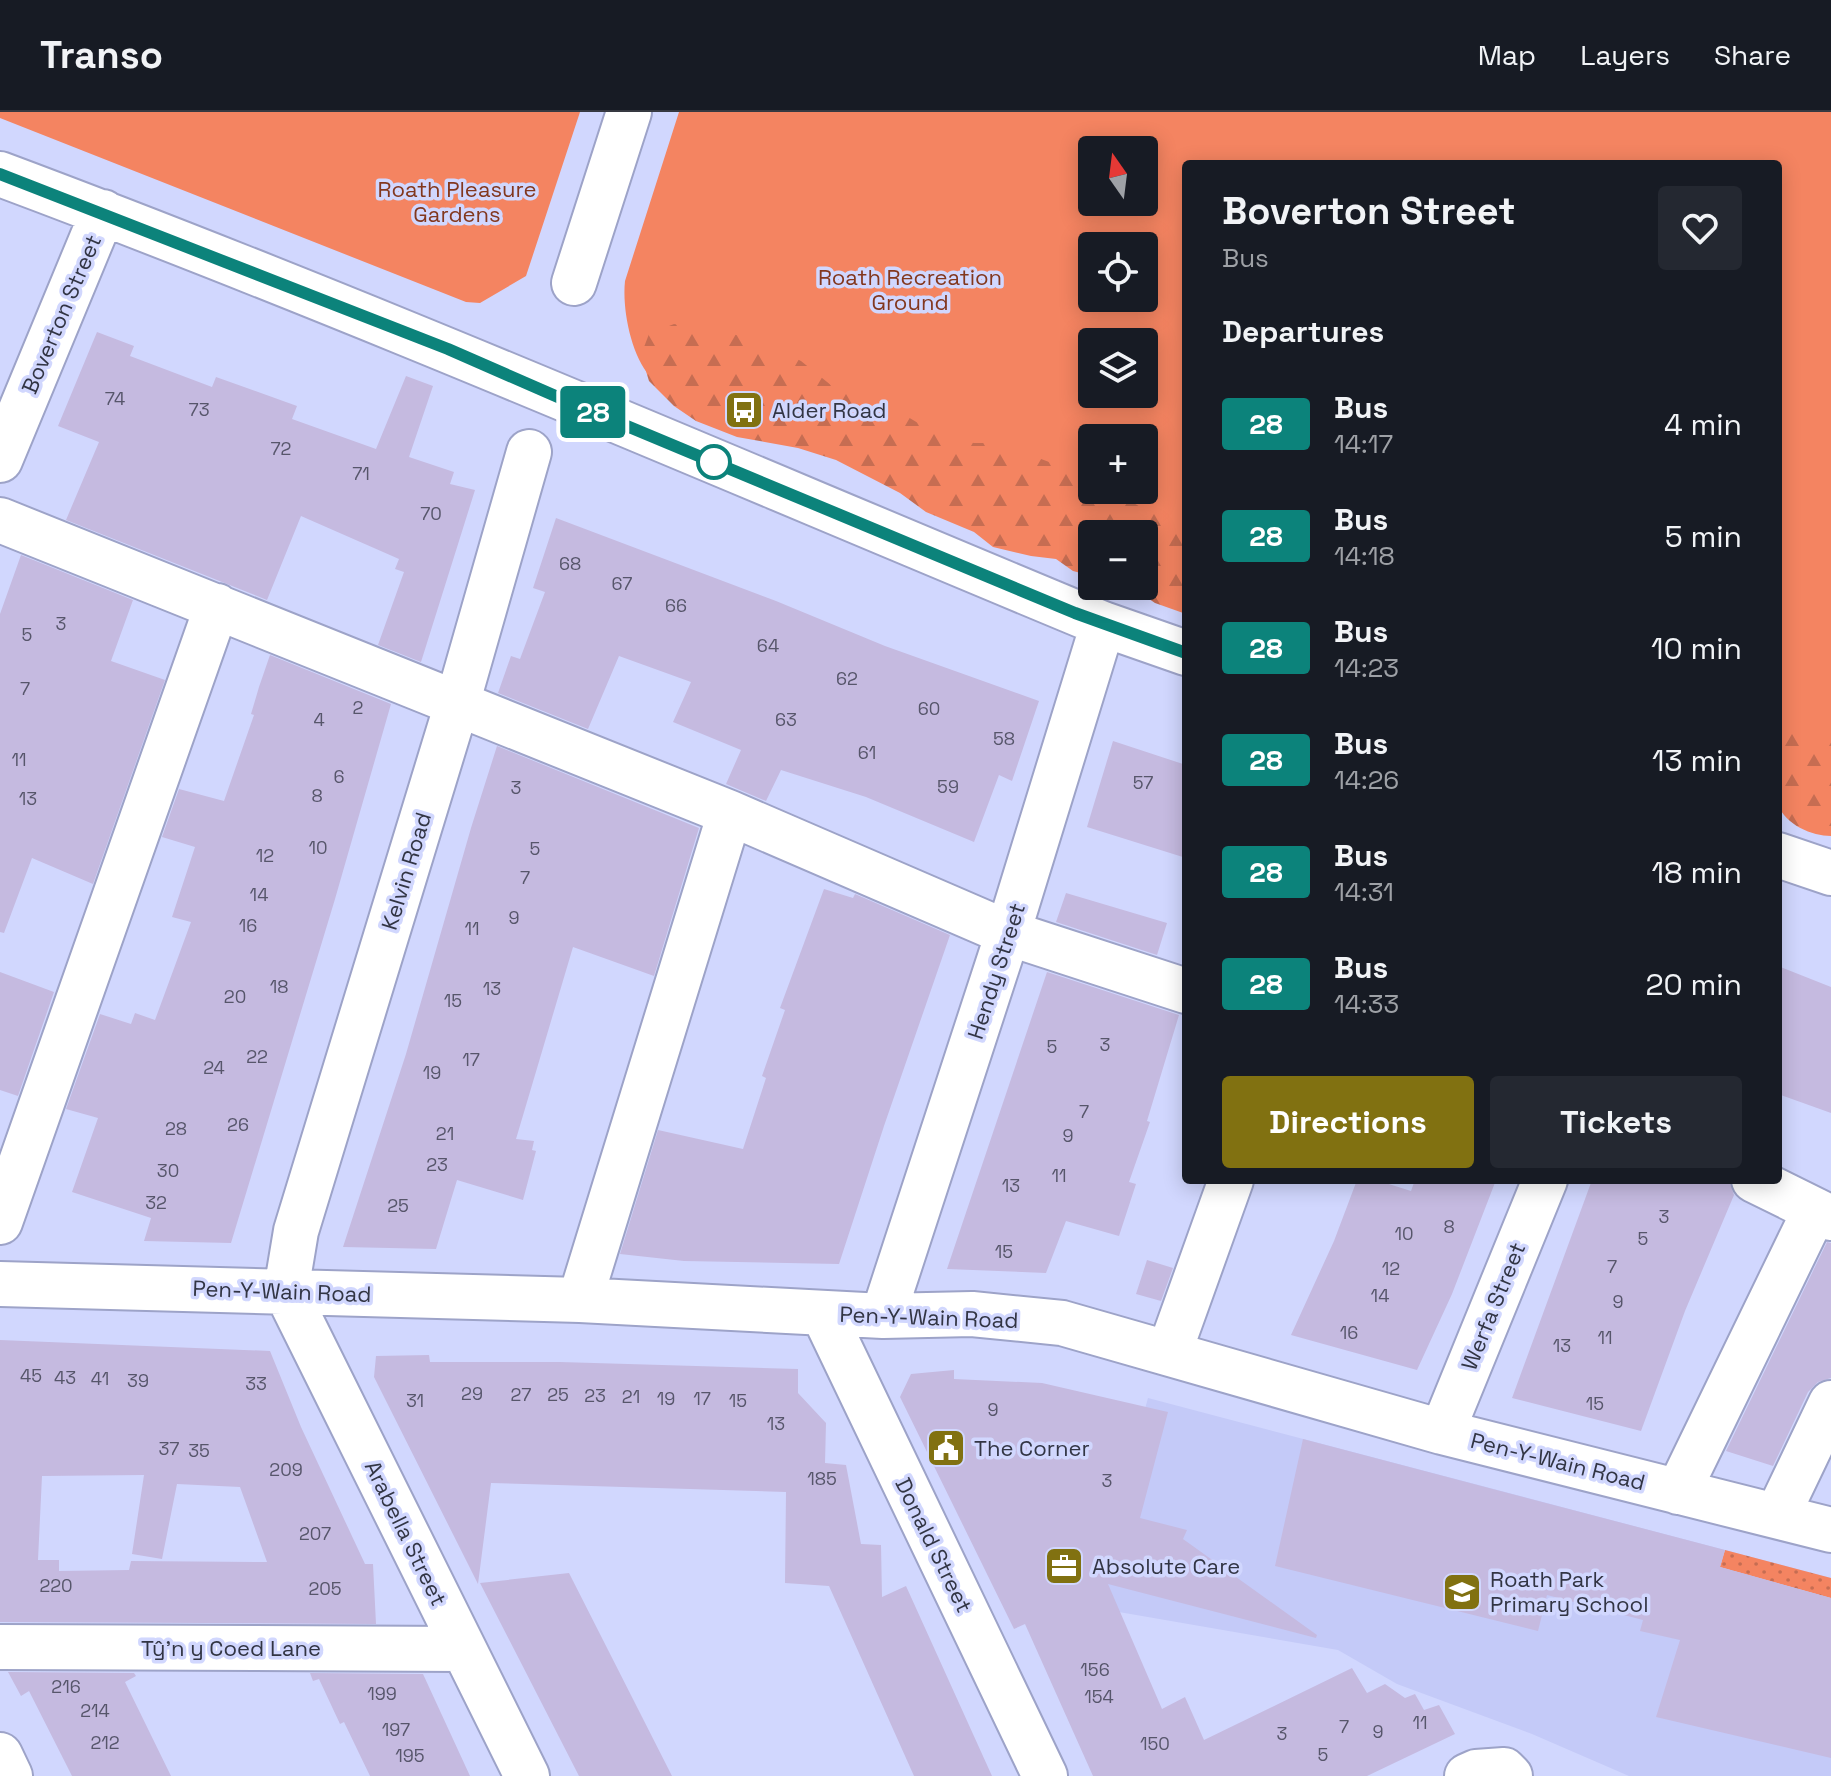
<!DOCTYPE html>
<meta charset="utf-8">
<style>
body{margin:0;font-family:"Space Grotesk",sans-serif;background:#242831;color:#f1f3f6;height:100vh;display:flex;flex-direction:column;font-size:30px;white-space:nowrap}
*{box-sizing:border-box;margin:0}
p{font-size:26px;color:#9ea1a6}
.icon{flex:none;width:44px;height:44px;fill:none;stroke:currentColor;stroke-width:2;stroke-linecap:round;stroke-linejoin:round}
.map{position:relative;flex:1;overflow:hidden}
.sheet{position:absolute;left:1182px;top:48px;width:600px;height:1024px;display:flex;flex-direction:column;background:#171b24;border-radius:8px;box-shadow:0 4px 20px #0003}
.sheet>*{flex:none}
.badge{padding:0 16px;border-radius:6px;font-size:28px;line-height:52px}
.needle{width:52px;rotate:346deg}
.fabs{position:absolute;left:1078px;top:24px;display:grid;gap:16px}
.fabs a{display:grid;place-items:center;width:80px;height:80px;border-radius:8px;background:#171b24;box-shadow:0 4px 20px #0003;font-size:40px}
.map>.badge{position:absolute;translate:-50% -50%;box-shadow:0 0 0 4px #fff}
h2{padding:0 40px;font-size:30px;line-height:72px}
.round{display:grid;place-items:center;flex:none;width:84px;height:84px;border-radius:8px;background:#242831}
.headline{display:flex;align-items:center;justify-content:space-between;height:136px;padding:0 40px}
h1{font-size:38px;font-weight:700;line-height:60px}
.cta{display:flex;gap:16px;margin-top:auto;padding:16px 40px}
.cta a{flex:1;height:92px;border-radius:8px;background:#817111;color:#fff;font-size:32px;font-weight:700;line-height:92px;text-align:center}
.cta a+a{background:#242831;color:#f1f3f6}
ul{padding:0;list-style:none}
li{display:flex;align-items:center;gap:24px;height:112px;padding:0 40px}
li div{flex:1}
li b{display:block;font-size:30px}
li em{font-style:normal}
li .badge{min-width:88px;font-weight:700;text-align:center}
header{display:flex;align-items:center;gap:48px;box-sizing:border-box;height:112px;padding:0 40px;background:#171b24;border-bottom:2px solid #363941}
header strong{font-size:38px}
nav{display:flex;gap:44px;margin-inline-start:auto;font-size:28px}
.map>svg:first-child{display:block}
.built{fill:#c4caf8}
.green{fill:#f48461;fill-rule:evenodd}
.forest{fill:url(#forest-firs)}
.garden{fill:url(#garden-dots)}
.building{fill:#c5bae0;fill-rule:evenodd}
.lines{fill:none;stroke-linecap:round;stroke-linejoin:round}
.minor-casing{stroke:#9da3c8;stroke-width:48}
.minor{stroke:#fff;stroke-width:44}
.line-casing{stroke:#fff;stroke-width:18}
.line{stroke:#0c837b;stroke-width:12}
.stop-dot{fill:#fff;stroke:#0c837b;stroke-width:4}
.labels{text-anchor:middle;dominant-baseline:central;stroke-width:7;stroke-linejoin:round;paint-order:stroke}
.number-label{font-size:18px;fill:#57566b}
.park-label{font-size:22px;fill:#82371e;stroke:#d1d7fe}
.street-label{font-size:22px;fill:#323544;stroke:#d1d7fe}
.poi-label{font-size:22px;fill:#323544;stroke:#d1d7fe;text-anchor:start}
</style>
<header>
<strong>Transo</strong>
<nav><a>Map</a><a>Layers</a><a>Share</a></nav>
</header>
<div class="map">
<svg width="1831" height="1664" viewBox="0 0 1831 1664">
<defs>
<pattern id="forest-firs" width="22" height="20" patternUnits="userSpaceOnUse" patternTransform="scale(2)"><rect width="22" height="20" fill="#f48461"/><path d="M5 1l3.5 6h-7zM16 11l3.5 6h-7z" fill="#c66d52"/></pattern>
<pattern id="garden-dots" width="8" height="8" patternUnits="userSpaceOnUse" patternTransform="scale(2)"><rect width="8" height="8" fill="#f48461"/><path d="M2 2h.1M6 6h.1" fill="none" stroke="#c66d52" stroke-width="1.8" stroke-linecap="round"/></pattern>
</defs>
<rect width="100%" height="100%" fill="#d1d7fe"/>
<!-- built -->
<path class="built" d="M1148,1286l683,180v198h-202l-97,-42 -135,-50 -59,-34 -248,-43z"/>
<!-- green -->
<path class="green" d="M0,0h580l-54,164 -46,27 -14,-1 -466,-184z
M679,0h1152v698l-53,-19v-627h-592v417l-42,-47h-52l-442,-158c-19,-21 -28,-67 -25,-95zM1092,38h52v52h-52zM1092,134h52v52h-52zM1092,230h52v52h-52zM1092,326h52v52h-52z"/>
<!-- forest -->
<path class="forest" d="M674,212l55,9 33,9 39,19 36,29 66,24 35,21 36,8h25l58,22 23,16 12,2v7h20l35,21 39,5v98l-31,-11 -25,-17h14v-52h-52v42l-19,-5 -17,-12 -25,-3 -38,-9 -19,-15 -48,-20 -26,-19 -64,-33 -38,-12 -61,-11 -41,-16 -22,-15 -25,-25 -8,-26 8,-21z
M1778,616l20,5 33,2v101c-19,0 -45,-11 -53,-31 -4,-11 0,-62 0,-77z"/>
<!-- garden -->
<path class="garden" d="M1725,1438l106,28v20l-111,-31z"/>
<!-- building -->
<path class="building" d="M97,220l37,14 -4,10 82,31 4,-10 81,29 -5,13 84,30 30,-73 27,10 -24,71 45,15 -4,12 25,6 -54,172 -43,-17 26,-73 -9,-3 4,-10 -98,-43 -34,84 -201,-80 33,-78 -41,-16z
M556,406l220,83 109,45 154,55 -27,80 -13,-6 -25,67 -108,-45 -85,-27 -15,31 -40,-17 15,-34 -68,-28 18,-40 -72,-26 -31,73 -90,-36 13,-37 9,3 25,-67 -12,-4z
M21,443l112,45 -22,61 54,19 -72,204 -61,-26 -28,75 -4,-1v-318z
M270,543l121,49 -56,195 -104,344 -87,-2 7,-23 -79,-26 26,-74 -32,-9 34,-95 31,10 4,-11 20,7 36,-98 -19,-5 23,-70 -33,-10 17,-48 45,12 30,-86 -3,-1 8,-27z
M1113,629l73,24v93l-99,-31z
M497,634l202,82 -45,148 -81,-29 -57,192 18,2 -2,9 4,1 -13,49 -66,-20 -21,69 -93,-2 63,-193 65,-226z
M824,777l29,9 2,-4 95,41 -66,191 -45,138 -155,-3 -64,-7 38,-124 85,19 23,-71 -4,-2 23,-66 -5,-2z
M1066,781l101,30 -10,32 -101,-33z
M1778,854l53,21v126l-53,-19z
M0,860l54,20 -36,104 -18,-6z
M1047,860l132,43 -32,106 3,1 -21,60 7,2 -17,52 -53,-15 -20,52 -99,-4z
M1357,1068h19l35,11 4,-11h81l-44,114 -35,76 -126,-35 43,-94z
M1592,1068h137l5,15 -49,116 -44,120 -129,-33z
M1827,1130l4,1v135l-13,4 -10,10 -35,74 -47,-15z
M1147,1148l26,8 -12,33 -25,-7z
M0,1228l270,11 31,76 64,137h8l3,60 -376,-2zM144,1363l-12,79 30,5 15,-75 63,3 27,75 -136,-1 -2,9 -70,1v-11h-21l4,-84z
M429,1243l1,7h130l238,7v24l28,30 -1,40 21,2 15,79 20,1 1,52 24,-11 86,190h-78l-85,-190 -44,-3 1,-91 -295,-9 -13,101 -104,-207 2,-21z
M954,1258v9l88,4 126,29 -28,106 47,12 -4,9 134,96 -1,3 -208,-54 54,125 23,-12 19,43 148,-72 15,25 18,-9 20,14 10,-4 9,16 15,-5 16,29 -88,42h-274l-68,-152 -11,5 -114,-232 11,-23z
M1303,1327l422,111 -5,17 111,31v160l-175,-41 24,-77 -40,-9 3,-11 -96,-25 -9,36 -263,-65z
M569,1461l103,203h-93l-99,-193z
M8,1560l126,1 2,3 -11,6 46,94h-99l-43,-85 -8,5z
M310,1561l113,1 47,102h-100l-26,-54 -4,2 -21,-45 -6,2z"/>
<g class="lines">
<defs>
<path id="minor" d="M0,62c372,139 736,298 1103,450l83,29
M574,171l55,-171
M0,348l103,-248
M0,408l730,293 278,120 178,58
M1778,743l53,18
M1754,1068l77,38
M0,1110l217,-616
M0,1172l580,16 303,16 89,-2 90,9 380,109 389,98
M286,1179l10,-60 161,-527 72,-252
M286,1179l241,485
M580,1188l150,-487
M823,1201l222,463
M883,1204l125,-383 95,-309
M1169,1241l62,-173
M1442,1320l103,-252
M1678,1380l137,-282
M1777,1404l54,-113
M0,1535l463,2
M0,1643l10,21
M1467,1664l9,-4 28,-2 6,6"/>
</defs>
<!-- minor casing -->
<use href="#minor" class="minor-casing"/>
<!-- minor -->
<use href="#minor" class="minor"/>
</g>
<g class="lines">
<defs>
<path id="line" d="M0,62l448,175 119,52 508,212 111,40"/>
</defs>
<!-- line casing -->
<use href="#line" class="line-casing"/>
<!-- line -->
<use href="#line" class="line"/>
</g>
<!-- icons -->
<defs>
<symbol id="bus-square" viewBox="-11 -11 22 22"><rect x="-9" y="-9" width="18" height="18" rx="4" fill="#817111" stroke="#d1d7fe"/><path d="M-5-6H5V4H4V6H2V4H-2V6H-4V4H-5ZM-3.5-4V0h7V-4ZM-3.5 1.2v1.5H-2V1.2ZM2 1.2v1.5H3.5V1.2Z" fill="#fff"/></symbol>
<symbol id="civic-square" viewBox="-11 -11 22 22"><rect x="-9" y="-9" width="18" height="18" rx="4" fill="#817111" stroke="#d1d7fe"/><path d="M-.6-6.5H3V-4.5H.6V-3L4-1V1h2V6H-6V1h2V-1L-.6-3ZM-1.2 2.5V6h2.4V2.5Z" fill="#fff"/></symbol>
<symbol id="office-square" viewBox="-11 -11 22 22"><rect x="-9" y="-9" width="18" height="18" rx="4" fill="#817111" stroke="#d1d7fe"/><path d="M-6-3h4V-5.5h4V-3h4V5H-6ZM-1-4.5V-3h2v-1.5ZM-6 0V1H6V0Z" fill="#fff"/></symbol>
<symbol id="school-square" viewBox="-11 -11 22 22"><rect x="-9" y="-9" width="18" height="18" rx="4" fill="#817111" stroke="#d1d7fe"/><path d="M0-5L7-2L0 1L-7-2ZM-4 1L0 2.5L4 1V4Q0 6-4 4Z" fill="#fff"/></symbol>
</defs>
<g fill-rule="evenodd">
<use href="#bus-square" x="722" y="276" width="44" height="44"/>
<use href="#civic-square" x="924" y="1314" width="44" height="44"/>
<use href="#office-square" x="1042" y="1432" width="44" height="44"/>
<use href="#school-square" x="1440" y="1458" width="44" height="44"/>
</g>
<!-- markers -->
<circle class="stop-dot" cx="714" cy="350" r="16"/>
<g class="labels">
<!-- number labels -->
<g class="number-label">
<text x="115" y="286">74</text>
<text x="199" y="297">73</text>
<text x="281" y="336">72</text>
<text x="361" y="361">71</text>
<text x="431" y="401">70</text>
<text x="570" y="451">68</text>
<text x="622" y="471">67</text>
<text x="676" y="493">66</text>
<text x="61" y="511">3</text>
<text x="27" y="522">5</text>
<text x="768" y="533">64</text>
<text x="847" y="566">62</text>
<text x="25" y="576">7</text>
<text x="358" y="595">2</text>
<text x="929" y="596">60</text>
<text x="319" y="607">4</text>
<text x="786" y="607">63</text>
<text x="1004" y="626">58</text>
<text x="867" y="640">61</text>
<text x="19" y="647">11</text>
<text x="339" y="664">6</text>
<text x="1143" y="670">57</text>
<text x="948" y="674">59</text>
<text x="516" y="675">3</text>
<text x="317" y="683">8</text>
<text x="28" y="686">13</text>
<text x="318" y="735">10</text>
<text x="535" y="736">5</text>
<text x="265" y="743">12</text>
<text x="525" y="765">7</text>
<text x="259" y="782">14</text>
<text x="514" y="805">9</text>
<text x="248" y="813">16</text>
<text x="472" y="816">11</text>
<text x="279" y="874">18</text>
<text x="492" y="876">13</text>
<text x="235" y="884">20</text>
<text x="453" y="888">15</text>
<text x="1105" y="932">3</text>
<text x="1052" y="934">5</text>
<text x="257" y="944">22</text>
<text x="471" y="947">17</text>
<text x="214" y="955">24</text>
<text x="432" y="960">19</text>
<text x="1084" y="999">7</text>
<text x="238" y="1012">26</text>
<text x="176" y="1016">28</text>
<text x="445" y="1021">21</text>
<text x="1068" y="1023">9</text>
<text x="437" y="1052">23</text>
<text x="168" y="1058">30</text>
<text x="1059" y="1063">11</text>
<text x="1011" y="1073">13</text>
<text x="156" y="1090">32</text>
<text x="398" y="1093">25</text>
<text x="1664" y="1104">3</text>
<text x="1449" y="1114">8</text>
<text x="1404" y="1121">10</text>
<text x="1643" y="1126">5</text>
<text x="1004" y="1139">15</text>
<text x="1612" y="1154">7</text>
<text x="1391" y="1156">12</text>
<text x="1380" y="1183">14</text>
<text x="1618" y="1189">9</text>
<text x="1349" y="1220">16</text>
<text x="1605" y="1225">11</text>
<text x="1562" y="1233">13</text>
<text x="31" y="1263">45</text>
<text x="65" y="1265">43</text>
<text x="100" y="1266">41</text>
<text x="138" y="1268">39</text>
<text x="256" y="1271">33</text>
<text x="472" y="1281">29</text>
<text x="521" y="1282">27</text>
<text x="558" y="1282">25</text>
<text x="595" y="1283">23</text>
<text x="631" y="1284">21</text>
<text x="666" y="1286">19</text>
<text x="702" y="1286">17</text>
<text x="415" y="1288">31</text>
<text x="738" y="1288">15</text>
<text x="1595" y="1291">15</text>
<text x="993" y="1297">9</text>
<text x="776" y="1311">13</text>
<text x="169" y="1336">37</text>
<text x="199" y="1338">35</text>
<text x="286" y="1357">209</text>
<text x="822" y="1366">185</text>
<text x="1107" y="1368">3</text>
<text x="315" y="1421">207</text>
<text x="56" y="1473">220</text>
<text x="325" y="1476">205</text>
<text x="1095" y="1557">156</text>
<text x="66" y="1574">216</text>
<text x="382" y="1581">199</text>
<text x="1099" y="1584">154</text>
<text x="95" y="1598">214</text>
<text x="1420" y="1610">11</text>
<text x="1344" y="1614">7</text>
<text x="396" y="1617">197</text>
<text x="1378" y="1619">9</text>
<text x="1282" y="1621">3</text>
<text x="105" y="1630">212</text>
<text x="1155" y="1631">150</text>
<text x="1323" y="1642">5</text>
<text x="410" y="1643">195</text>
</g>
<!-- park labels -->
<g class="park-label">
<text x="457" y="77">Roath Pleasure<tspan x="457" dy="25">Gardens</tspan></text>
<text x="910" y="165">Roath Recreation<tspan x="910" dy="25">Ground</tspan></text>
</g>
<!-- street labels -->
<g class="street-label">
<text transform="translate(61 202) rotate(-67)">Boverton Street</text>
<text transform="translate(406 759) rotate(-73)">Kelvin Road</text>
<text transform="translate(996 859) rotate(-72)">Hendy Street</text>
<text transform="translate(282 1179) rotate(2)">Pen-Y-Wain Road</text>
<text transform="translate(1493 1194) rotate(-68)">Werfa Street</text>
<text transform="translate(929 1205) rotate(2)">Pen-Y-Wain Road</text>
<text transform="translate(1558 1349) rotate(14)">Pen-Y-Wain Road</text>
<text transform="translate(406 1421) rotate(64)">Arabella Street</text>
<text transform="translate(934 1433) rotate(64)">Donald Street</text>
<text x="231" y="1536">Tŷ'n y Coed Lane</text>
</g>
<!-- poi labels -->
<g class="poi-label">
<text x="772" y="298">Alder Road</text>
<text x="974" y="1336">The Corner</text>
<text x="1092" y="1454">Absolute Care</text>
<text x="1490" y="1467">Roath Park<tspan x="1490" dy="25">Primary School</tspan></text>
</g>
</g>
</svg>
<div class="fabs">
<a><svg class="needle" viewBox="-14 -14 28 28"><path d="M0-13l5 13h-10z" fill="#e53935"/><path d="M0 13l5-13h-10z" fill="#9ea1a6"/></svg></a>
<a><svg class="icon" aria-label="locate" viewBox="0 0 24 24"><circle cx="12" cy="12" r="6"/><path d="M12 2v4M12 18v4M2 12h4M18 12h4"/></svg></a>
<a><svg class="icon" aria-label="layers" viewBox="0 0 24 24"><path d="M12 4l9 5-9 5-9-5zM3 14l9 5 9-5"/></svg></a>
<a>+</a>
<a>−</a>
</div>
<b class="badge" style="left:593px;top:300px;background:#0c837b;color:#fff">28</b>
<section class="sheet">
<div class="headline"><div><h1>Boverton Street</h1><p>Bus</p></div><a class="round"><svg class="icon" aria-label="heart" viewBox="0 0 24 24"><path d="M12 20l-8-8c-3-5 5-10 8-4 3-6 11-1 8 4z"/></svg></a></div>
<h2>Departures</h2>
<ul>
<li><span class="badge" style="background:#0c837b;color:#fff">28</span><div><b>Bus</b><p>14:17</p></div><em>4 min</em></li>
<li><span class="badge" style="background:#0c837b;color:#fff">28</span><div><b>Bus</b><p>14:18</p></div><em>5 min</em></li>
<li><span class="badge" style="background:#0c837b;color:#fff">28</span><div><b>Bus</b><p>14:23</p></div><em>10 min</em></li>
<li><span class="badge" style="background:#0c837b;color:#fff">28</span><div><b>Bus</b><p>14:26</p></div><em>13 min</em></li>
<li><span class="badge" style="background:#0c837b;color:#fff">28</span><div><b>Bus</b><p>14:31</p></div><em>18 min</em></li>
<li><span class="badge" style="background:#0c837b;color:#fff">28</span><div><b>Bus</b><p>14:33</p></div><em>20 min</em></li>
</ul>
<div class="cta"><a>Directions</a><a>Tickets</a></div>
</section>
</div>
